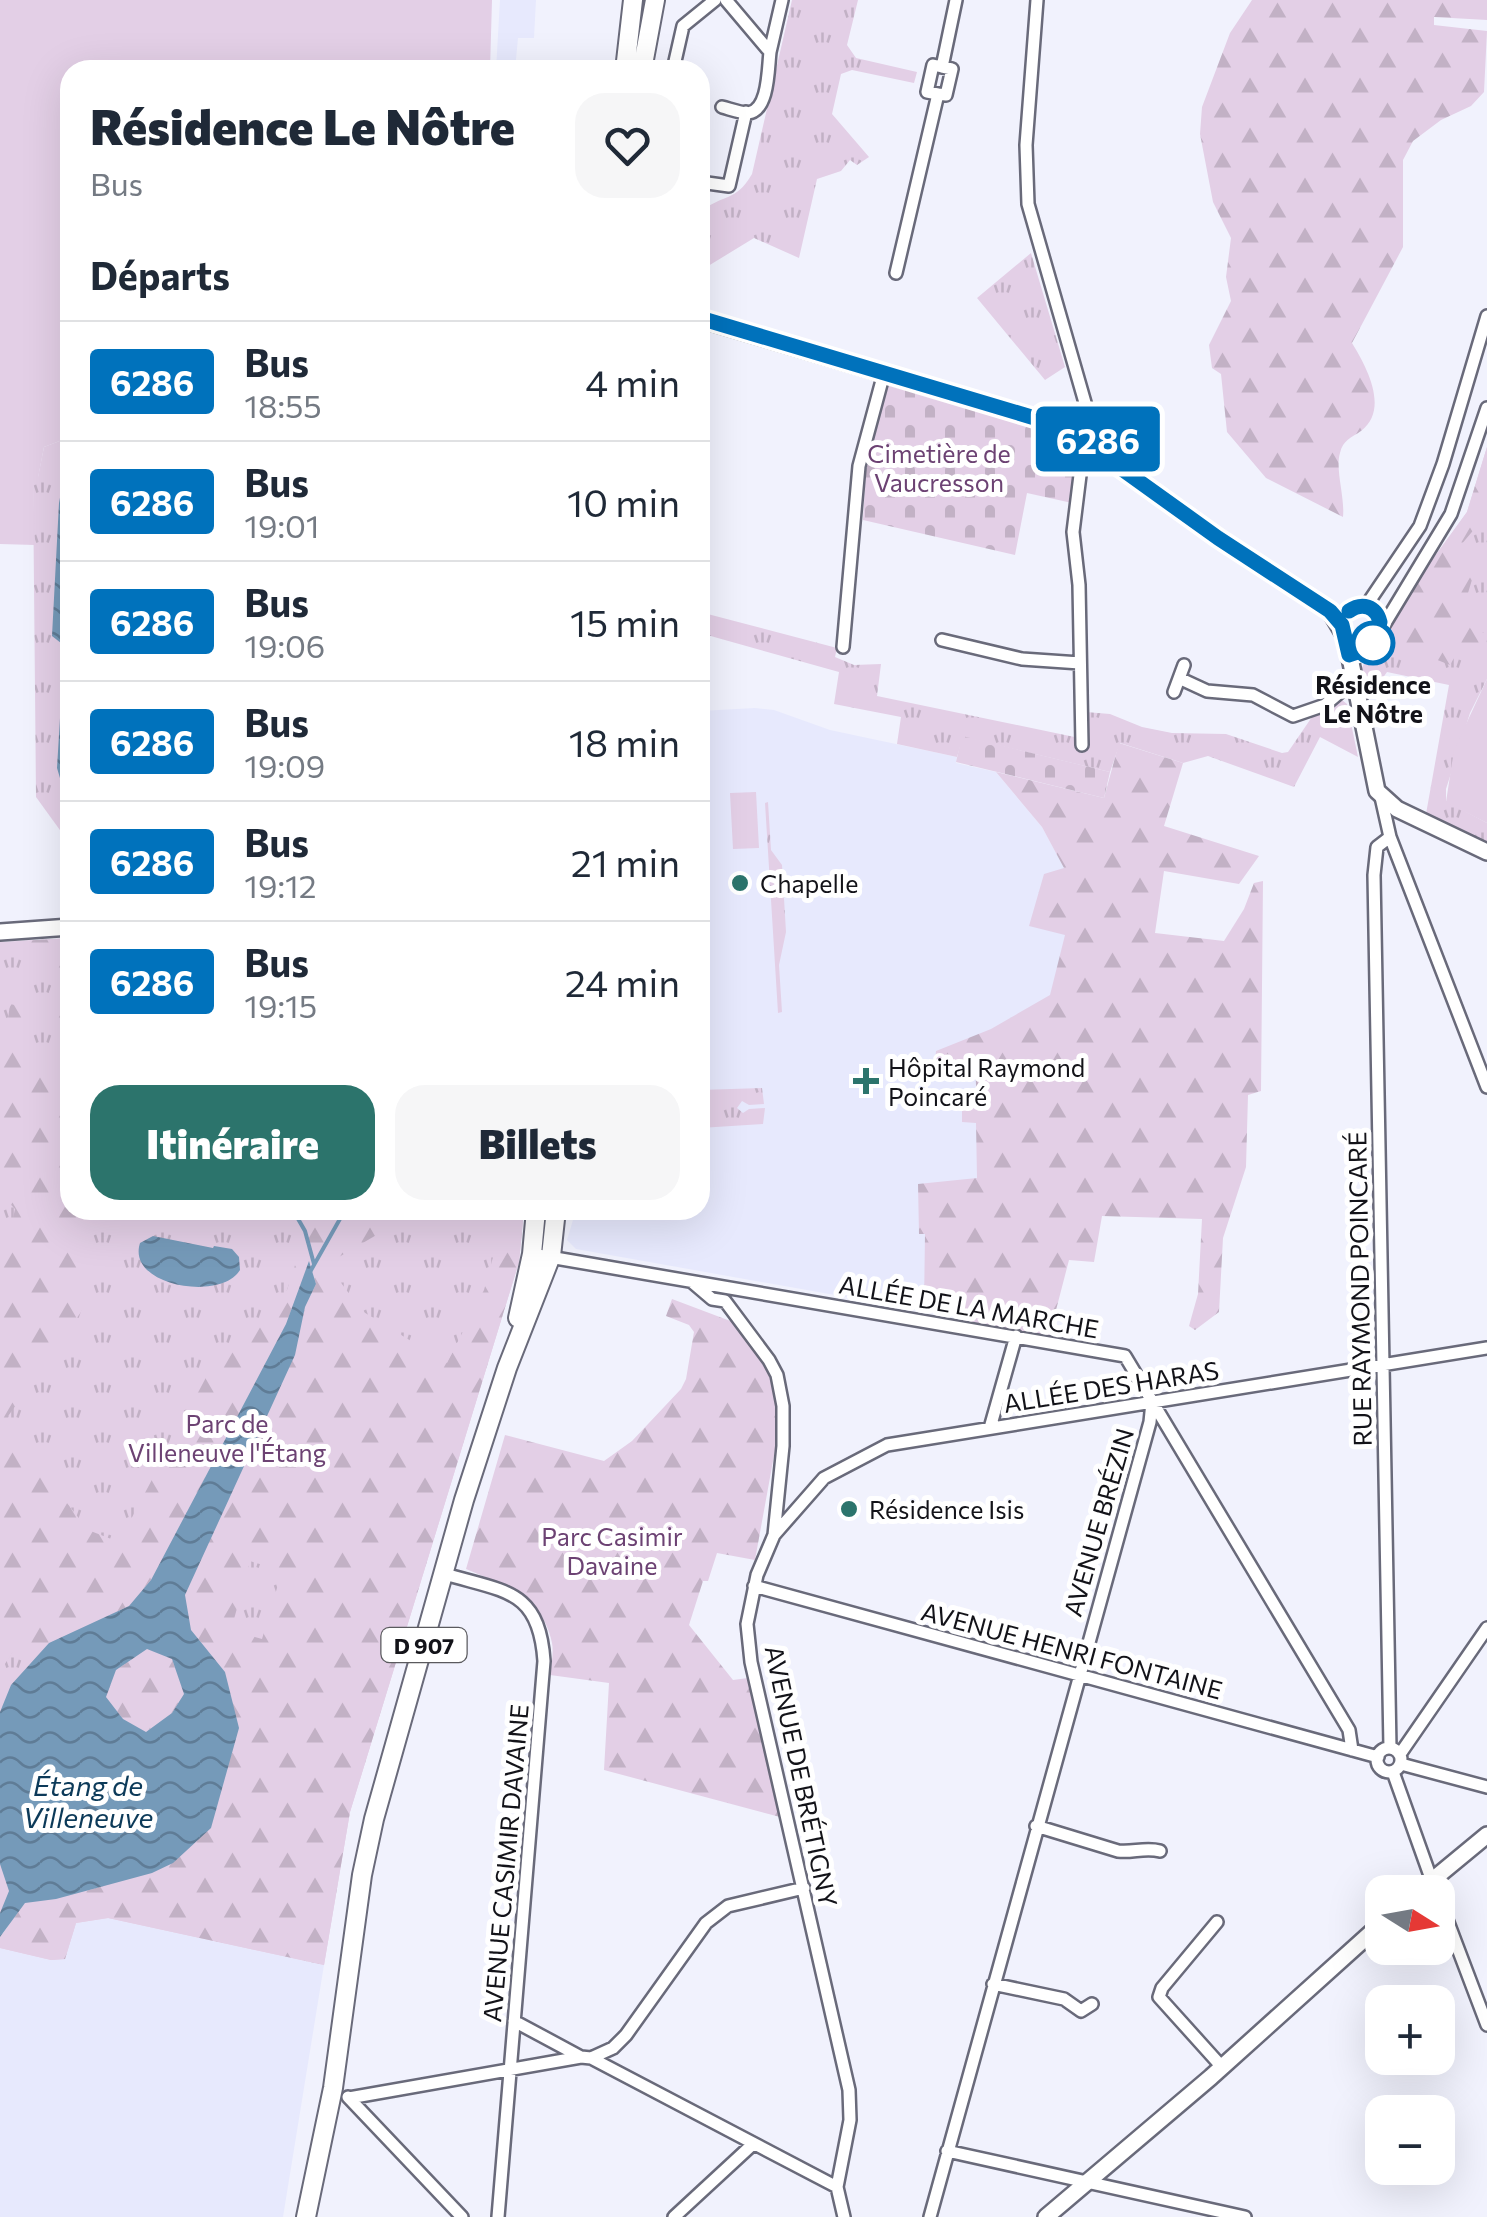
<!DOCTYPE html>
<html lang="fr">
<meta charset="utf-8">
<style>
body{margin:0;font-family:Commissioner,sans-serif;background:#f6f6f7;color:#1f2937;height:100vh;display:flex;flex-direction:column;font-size:38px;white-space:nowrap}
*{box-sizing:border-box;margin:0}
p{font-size:32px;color:#747a83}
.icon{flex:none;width:55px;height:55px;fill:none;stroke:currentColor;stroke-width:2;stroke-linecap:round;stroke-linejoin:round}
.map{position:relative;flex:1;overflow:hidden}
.drawer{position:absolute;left:60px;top:60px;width:650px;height:1160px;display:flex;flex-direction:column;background:#fff;border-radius:30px;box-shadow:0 10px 40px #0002}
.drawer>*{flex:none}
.badge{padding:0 20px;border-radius:8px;font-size:35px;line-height:65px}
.needle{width:65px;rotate:101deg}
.tools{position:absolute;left:1365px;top:1875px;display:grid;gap:20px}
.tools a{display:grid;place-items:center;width:90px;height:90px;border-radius:20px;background:#fff;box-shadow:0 10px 40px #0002;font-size:50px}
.map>.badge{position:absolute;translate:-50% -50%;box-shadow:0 0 0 5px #fff}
h2{padding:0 30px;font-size:38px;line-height:90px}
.round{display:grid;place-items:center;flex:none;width:105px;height:105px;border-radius:30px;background:#f6f6f7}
.head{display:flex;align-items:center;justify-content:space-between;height:170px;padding:0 30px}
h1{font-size:48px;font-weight:800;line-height:75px}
.button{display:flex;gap:20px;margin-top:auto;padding:20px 30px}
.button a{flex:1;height:115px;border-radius:30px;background:#2c746c;color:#fff;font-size:40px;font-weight:800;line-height:115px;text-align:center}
.button a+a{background:#f6f6f7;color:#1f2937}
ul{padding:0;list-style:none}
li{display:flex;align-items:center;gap:30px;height:120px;padding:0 30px;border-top:2px solid #e0e1e3}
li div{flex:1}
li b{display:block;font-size:38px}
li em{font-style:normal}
li .badge{min-width:110px;font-weight:700;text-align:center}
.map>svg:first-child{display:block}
.built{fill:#e7e9fd}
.grass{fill:url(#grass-tufts)}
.forest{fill:url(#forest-firs);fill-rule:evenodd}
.cemetery{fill:url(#cemetery-stones)}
.pitch{fill:#e3cfe6}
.water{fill:url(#water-waves);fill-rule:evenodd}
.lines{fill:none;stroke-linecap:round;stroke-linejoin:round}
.stream{stroke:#759ab9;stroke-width:4}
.street-casing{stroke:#696a7a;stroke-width:16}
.secondary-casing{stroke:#696a7a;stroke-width:20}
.primary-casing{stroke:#696a7a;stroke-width:22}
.street{stroke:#fff;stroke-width:11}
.secondary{stroke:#fff;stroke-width:15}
.primary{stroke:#fff;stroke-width:18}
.line-casing{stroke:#fff;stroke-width:22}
.line{stroke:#0072bc;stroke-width:15}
.stop-dot{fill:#fff;stroke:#0072bc;stroke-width:5}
.poi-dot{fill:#2c746c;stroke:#fff;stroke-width:4}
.labels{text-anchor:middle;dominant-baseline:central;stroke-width:10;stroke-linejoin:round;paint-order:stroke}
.shield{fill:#fff;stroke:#5a5a5e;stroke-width:2.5}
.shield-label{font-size:22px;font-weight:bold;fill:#131319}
.park-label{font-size:25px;fill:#6c4273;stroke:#fff}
.stop-label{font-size:25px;font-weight:bold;fill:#131319;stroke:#fff}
.poi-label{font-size:25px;fill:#131319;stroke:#fff;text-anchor:start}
.street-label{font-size:25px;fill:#131319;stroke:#fff}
.water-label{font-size:28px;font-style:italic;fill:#0c3a59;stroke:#fff}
</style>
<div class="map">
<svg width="1487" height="2217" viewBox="0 0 1487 2217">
<defs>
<pattern id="grass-tufts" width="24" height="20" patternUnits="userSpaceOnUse" patternTransform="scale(2.5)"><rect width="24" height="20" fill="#e3cfe6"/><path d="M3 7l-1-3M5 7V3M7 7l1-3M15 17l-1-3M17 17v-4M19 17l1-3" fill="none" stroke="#c2b1c5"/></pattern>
<pattern id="forest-firs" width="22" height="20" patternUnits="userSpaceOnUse" patternTransform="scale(2.5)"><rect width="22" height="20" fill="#e3cfe6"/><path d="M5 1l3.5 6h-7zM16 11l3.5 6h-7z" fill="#c2b1c5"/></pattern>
<pattern id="cemetery-stones" width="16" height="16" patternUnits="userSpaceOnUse" patternTransform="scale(2.5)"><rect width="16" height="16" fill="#e3cfe6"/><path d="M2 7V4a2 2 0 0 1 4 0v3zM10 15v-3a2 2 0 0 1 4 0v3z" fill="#c2b1c5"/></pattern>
<pattern id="water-waves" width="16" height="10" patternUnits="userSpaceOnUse" patternTransform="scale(2.5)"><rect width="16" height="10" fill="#759ab9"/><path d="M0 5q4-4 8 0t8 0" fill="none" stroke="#5f7c96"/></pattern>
</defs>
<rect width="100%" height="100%" fill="#f1f2fd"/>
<!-- built -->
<path class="built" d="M500,0h36l-2,38h-16l-3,32h-19z
M755,708l19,2 56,20 127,27 -1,6 40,9 46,55 38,70 -25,104 -129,295 -18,12 -332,-59 -9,-9 9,-30h124v-499z
M108,1918l216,47 -41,252h-283v-269l51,12 25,-37z"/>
<!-- grass -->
<path class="grass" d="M792,0h66l-11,45 9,13 61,14 -3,11 -62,-13 -11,4 -9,40 37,43 -12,8 -7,-5 -9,11 -24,8 -18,79 -45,-20 -54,33v-59c24,-19 35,-9 52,-38z
M1031,253l34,114 -20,13 -68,-82z
M70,437v407l-34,-47 -3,-319 5,-1 6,-30z
M1487,447v232l-17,34 -24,76v12l41,22v26l-61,-35 23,-129 -62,-13 -17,24 -7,-6 -4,-16 18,-38 90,-124z
M700,612l137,36 -2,9 19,8 27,-1 -4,32 207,43 2,-27 24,2 32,13 30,6 54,1 56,19 6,-1 26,-38 28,-14 5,4 11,53 -38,-20 -26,50 -86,-31 -25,7 -63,-20 -10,29 -147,-35 -6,20 -60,-13 4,-27 -67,-13 5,-32 -139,-39z
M768,802l3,48 11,15 4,67 -7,33 3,47 -4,1 -13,-210z
M70,938v272h454l-5,52 -169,550 -26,153 -216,-47 -32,5 -11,36 -14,1 -51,-12 9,-24 -9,-9v-973z
M762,1088l2,16 -15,1 -7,-4 -5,7 6,5 6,-4 16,-1 -2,16 -63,4v-38z"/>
<!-- forest -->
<path class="forest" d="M1252,0h235v20l-53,-3v8l53,6 -3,61 -13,14 -30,14 -28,21 -10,19v87l-51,96c14,23 38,66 9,88 -10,7 -18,9 -21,22 -5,16 5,44 3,64l-77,-39 -39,-46 -6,-58 -9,-6 -3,-23 22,-44 -5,-24 5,-39 -18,-36 -13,-68 2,-27 28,-74z
M1487,447v67l-32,38 25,2 7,5v11l-13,3 -6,20 11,15 -11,16 3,5 14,4 2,12c-21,-2 -26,1 -37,20l-73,-29 90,-124z
M1119,743l64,20 -19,63 95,30 -20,28 -75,-13 -9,62 69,8 20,-32 10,-26 9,-2 -2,210 -13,4 -2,72 -23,71 -4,74 -24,18 -6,-4 9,-32 4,-75 -100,-3 -8,46 -25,-2 -20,77 -85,-15 1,-11 -41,-6 1,-71h-6l-1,-50 59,-6 -1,-55 -14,-1v-14l15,-4 -2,-39 -40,-3 1,-11 55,-22 59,-34 15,-60 -36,-9 15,-52 20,-6 -22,-41 -46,-55 108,26z
M70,938v94l-16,-5c-12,-17 -6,-36 3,-53 -10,-10 -23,-10 -35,-17l-2,-16z
M10,1004l14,3 5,10 -2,34 34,23 9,-8v144h24l-12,47 -1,55 -77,110 84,108 31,12 92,-174 76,-78 10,-31 -2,-29 -14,-20h138l-92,54 35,47 85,52 37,-73 22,-80h18l-5,52 -169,550 -26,153 -216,-47 -32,5 -11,36 -14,1 -51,-12v-11l25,-34 31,-4 96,-26 73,-201 -34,-42 -6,-35 116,-262 4,-26 11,-23 -7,-22 -23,62 -135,256 -22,26 -80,37 -13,14 -23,-6 -13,21v-414l6,-6 9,-43 -15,-16v-112zM250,1561l32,10 -20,68 -31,-9z
M672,1299l61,23 33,40 11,22 4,33 -26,143 -38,-7 -9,28h-5l-14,44 44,55 15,-2 32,139 -176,-47 5,-87 -59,-8c1,-9 4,-22 2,-32 -9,-46 -48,-58 -86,-74l39,-134 99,26 28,-20 49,-52 5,-10 8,-47 -5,-7 -23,-9z
M147,1649l25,10 12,35 -12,19 -26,19 -23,-13 -17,-22 10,-27z"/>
<!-- cemetery -->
<path class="cemetery" d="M893,384l178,53 7,10 -6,56 -45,-10 -12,62 -152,-35 3,-50 21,-83z
M962,736l148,36 -6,26 -148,-36z"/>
<!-- pitch -->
<path class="pitch" d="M0,0h492l-2,70h-420v367l-26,10 -6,31 -5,1 2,66 -35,-1z
M1487,679v144l-41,-21 8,-52z
M756,792l3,56 -26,1 -3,-56z"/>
<!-- water -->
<path class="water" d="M70,462v184l-4,1 -14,-11 7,-133 7,-38z
M70,655v157l-13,-44 6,-100 3,-12z
M153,1236l60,12 1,-2 18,3 7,8 1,13c-19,32 -114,16 -100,-27z
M309,1261l7,23 -11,23 -10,48 -110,240 6,35 34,42 14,56 -28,100 -38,35 -21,10 -96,26 -31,4 -25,34v-24l9,-22 -9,-27v-152l11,-27 38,-42 80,-37 22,-26 135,-256zM147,1649l25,10 12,35 -12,19 -26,19 -23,-13 -17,-22 10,-27z"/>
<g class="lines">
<!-- stream -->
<path class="stream" d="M293,1210l12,21 9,33
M310,1272l35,-62"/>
<defs>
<path id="street" d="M1037,0l-11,145 2,59 60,209
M770,52l12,-52
M942,67l14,-67
M673,70l10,-44 32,-26
M938,94l-11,-2 6,-27 9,2
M938,94l8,1 6,-26 -10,-2
M722,107c8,2 18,6 26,6 21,-2 20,-45 22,-61l-44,-52
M700,182l29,4 17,-74
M896,273l42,-179
M1366,606l54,-80 23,-62 44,-148
M1337,620l18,-14h9l14,9 2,14
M942,640l80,19 58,4
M843,647l16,-181 25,-93
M1349,655l21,-7 81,-134 36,-106
M1181,679l26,12 46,4 40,21 32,-11 28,-24
M1174,692l10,-27
M1082,745l-3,-160 -6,-53 9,-73 18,-15
M1381,797l9,40 97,250
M532,1254l593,102 224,374 3,20
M692,1282l20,17 13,2 44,59 8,15 6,31v40l-9,89 -17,40 -10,49 4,38 98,428 1,30 -13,67 7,30
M990,1428l26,-92
M774,1535l50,-57 63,-33 600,-97
M445,1574c60,18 94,15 99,87l-46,556
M754,1586l624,171
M1390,1748l-16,-873 3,-28 13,-10
M1377 1760a12 12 0 1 1 24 0a12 12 0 1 1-24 0Z
M1400,1754l87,-126
M1401,1764l86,23
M1393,1772l40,112
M1036,1826l82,25c14,2 27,-4 42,0
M1438,1896l49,129
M1217,1922l-55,66 -3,9 63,70
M993,1984l71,15 17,12 11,-7
M514,2021l67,36
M591,2058l22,-10 13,-13 80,-112 22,-17 76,-18
M348,2097l114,120
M349,2098l232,-41 10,1 246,129
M947,2151l298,66
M674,2217l79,-73
M930,2217l220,-795 2,-20"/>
<path id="secondary" d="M700,319l348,103 40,-9 12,31 19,23 99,71 112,73 16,27 31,153 20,18 90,43
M0,932l70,-5
M1418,1892l69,-57
M1046,2217l165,-140 171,-154"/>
<path id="primary" d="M625,70l8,-70
M642,70l13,-70
M518,1318l14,-64 4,-44
M306,2217l27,-129 29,-213 12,-56 90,-319 43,-132 44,-112 5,-46"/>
</defs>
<!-- street casing -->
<use href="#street" class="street-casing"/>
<!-- secondary casing -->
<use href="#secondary" class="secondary-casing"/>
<!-- primary casing -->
<use href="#primary" class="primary-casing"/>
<!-- street -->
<use href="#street" class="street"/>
<!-- secondary -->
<use href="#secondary" class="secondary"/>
<!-- primary -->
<use href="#primary" class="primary"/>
</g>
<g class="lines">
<defs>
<path id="line" d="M700,318l348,104 40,-9 17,41 14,13 99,71 112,73 12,14 7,30 21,-7 10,-26c-4,-16 -18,-20 -31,-11"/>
</defs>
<!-- line casing -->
<use href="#line" class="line-casing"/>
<!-- line -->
<use href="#line" class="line"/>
</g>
<!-- markers -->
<circle class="stop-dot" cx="1373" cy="643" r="20"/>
<g class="poi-dot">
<circle cx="740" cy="883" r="10"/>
<path d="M861 1066h10v10h10v10h-10v10h-10v-10h-10v-10h10z"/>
<circle cx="849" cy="1509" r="10"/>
</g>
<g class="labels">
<!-- shield labels -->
<rect class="shield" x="381.5" y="1628" width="85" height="34" rx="8"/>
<g class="shield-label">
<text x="424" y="1645">D 907</text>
</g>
<!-- park labels -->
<g class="park-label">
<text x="939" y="453">Cimetière de<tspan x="939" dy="29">Vaucresson</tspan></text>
<text x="227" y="1423">Parc de<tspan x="227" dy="29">Villeneuve l'Étang</tspan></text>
<text x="612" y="1536">Parc Casimir<tspan x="612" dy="29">Davaine</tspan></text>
</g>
<!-- stop labels -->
<g class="stop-label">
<text x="1373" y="684">Résidence<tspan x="1373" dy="29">Le Nôtre</tspan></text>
</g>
<!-- poi labels -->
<g class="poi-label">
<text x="760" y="883">Chapelle</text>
<text x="888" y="1067">Hôpital Raymond<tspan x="888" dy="29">Poincaré</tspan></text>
<text x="869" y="1509">Résidence Isis</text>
</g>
<!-- street labels -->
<g class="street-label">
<text transform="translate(1359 1289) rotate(-91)">RUE RAYMOND POINCARÉ</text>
<text transform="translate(969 1306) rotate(10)">ALLÉE DE LA MARCHE</text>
<text transform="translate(1111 1386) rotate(-9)">ALLÉE DES HARAS</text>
<text transform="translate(1098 1522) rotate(-74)">AVENUE BRÉZIN</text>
<text transform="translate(1072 1650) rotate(15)">AVENUE HENRI FONTAINE</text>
<text transform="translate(802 1776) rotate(78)">AVENUE DE BRÉTIGNY</text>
<text transform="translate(505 1863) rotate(-85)">AVENUE CASIMIR DAVAINE</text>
</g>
<!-- water labels -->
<g class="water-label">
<text x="88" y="1785">Étang de<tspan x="88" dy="32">Villeneuve</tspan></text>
</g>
</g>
</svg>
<div class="tools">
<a><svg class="needle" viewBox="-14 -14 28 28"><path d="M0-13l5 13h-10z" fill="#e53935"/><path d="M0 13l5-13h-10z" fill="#747a83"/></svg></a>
<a>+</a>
<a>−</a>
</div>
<b class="badge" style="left:1098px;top:439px;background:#0072bc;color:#fff">6286</b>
<section class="drawer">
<div class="head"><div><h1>Résidence Le Nôtre</h1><p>Bus</p></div><a class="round"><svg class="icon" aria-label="heart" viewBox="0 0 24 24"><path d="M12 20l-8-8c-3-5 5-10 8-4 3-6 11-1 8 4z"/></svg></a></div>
<h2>Départs</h2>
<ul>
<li><span class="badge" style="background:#0072bc;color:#fff">6286</span><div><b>Bus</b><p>18:55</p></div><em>4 min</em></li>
<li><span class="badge" style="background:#0072bc;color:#fff">6286</span><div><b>Bus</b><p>19:01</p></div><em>10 min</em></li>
<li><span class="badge" style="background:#0072bc;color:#fff">6286</span><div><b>Bus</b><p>19:06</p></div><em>15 min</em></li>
<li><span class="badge" style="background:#0072bc;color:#fff">6286</span><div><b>Bus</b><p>19:09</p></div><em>18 min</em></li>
<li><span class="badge" style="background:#0072bc;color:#fff">6286</span><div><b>Bus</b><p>19:12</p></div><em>21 min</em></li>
<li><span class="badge" style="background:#0072bc;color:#fff">6286</span><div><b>Bus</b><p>19:15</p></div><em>24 min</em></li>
</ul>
<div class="button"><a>Itinéraire</a><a>Billets</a></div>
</section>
</div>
